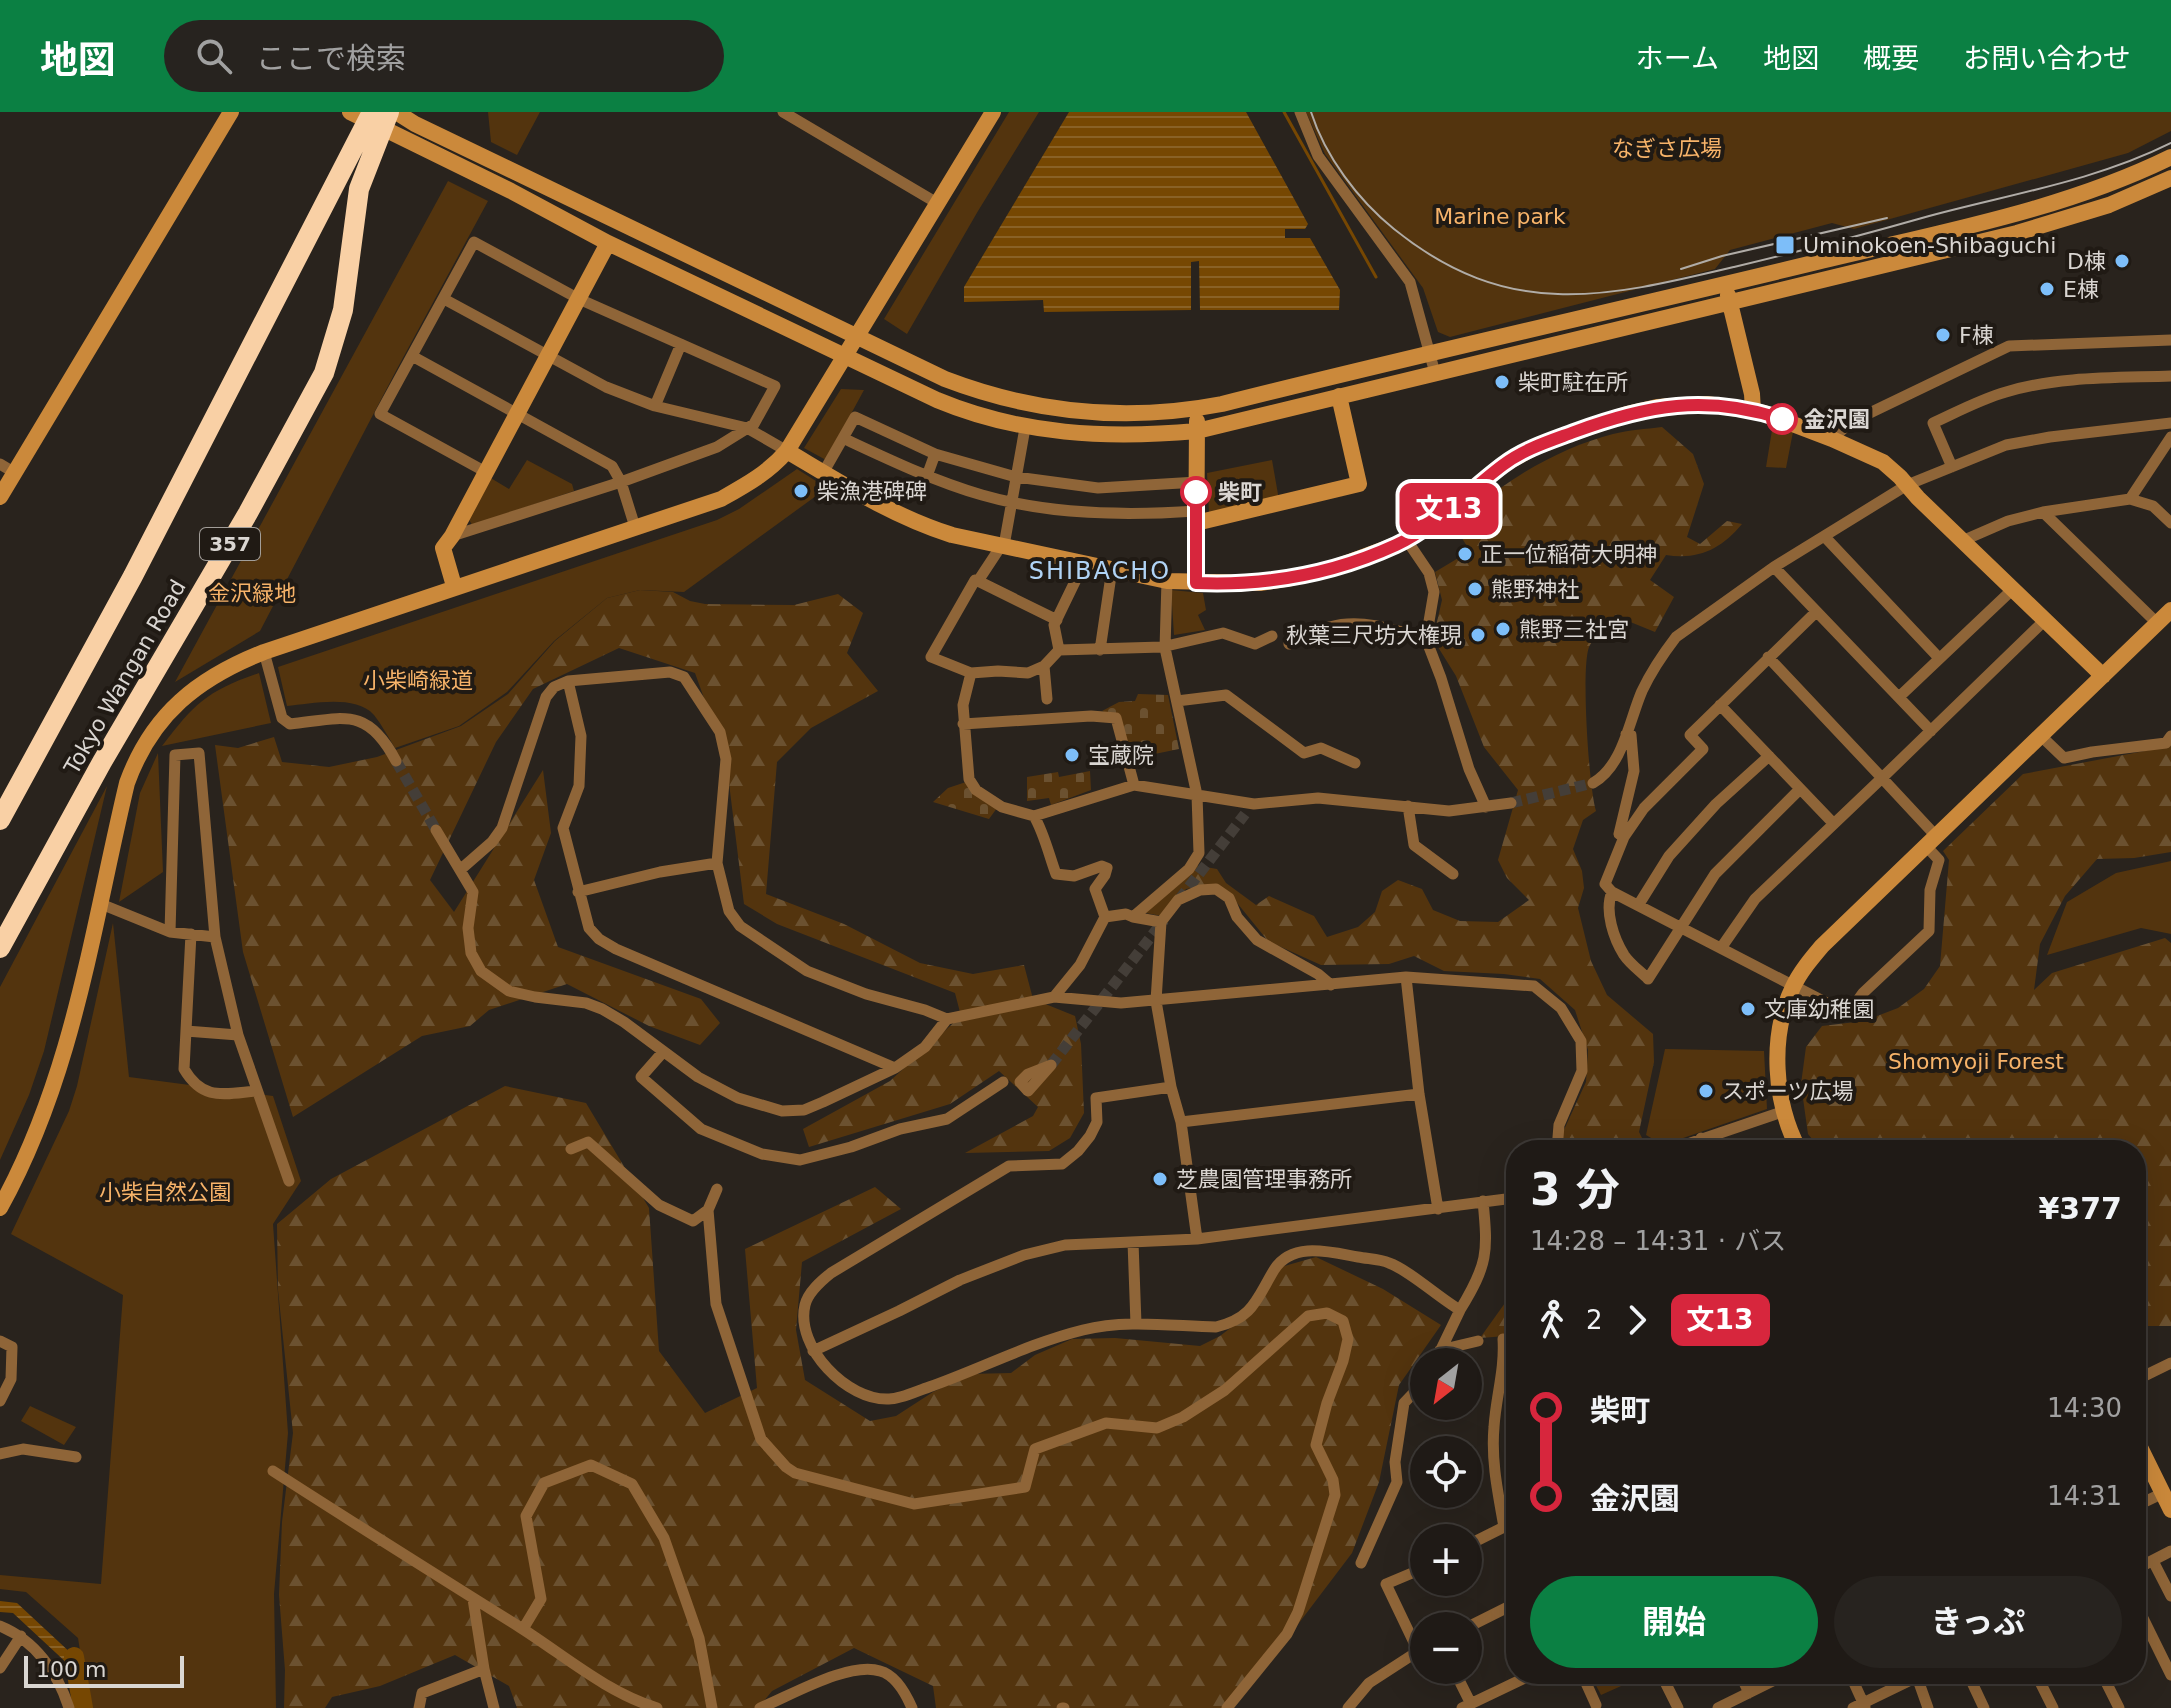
<!DOCTYPE html>
<html lang="ja">
<meta charset="utf-8">
<style>
body{margin:0;font-family:"DejaVu Sans","Noto Sans JP",sans-serif;background:#27231f;color:#f1f3f6;height:100vh;display:flex;flex-direction:column;font-size:30px;white-space:nowrap}
*{box-sizing:border-box;margin:0}
p{font-size:26px;color:#a1a1a1}
.icon{flex:none;width:44px;height:44px;fill:none;stroke:currentColor;stroke-width:2;stroke-linecap:round;stroke-linejoin:round}
.map{position:relative;flex:1;overflow:hidden}
.drawer{position:absolute;left:1506px;top:1028px;width:640px;height:544px;display:flex;flex-direction:column;background:#1f1a16;border-radius:32px;box-shadow:0 8px 32px #0002,0 0 0 2px #3c3835}
.drawer>*{flex:none}
.badge{padding:0 16px;border-radius:12px;font-size:28px;line-height:52px}
.needle{width:52px;rotate:211deg}
.tools{position:absolute;left:1410px;top:1236px;display:grid;gap:16px}
.tools a{display:grid;place-items:center;width:72px;height:72px;border-radius:50%;background:#1f1a16;box-shadow:0 8px 32px #0002,0 0 0 2px #3c3835;font-size:40px}
.scale{position:absolute;left:24px;bottom:20px;width:160px;box-sizing:border-box;padding-left:8px;border:4px solid #dad6d2;border-top:0;font-size:22px;line-height:28px;white-space:nowrap;color:#dad6d2;-webkit-text-stroke:6px #201a14;paint-order:stroke}
.map>.badge{position:absolute;translate:-50% -50%;box-shadow:0 0 0 4px #fff}
.legs{display:flex;align-items:center;gap:12px;height:88px;padding:0 24px;font-size:26px}
.legs p{margin-inline-start:auto}
.summary{display:flex;align-items:center;justify-content:space-between;height:136px;padding:0 24px}
h1{font-size:44px;font-weight:700;line-height:60px}
.button{display:flex;gap:16px;margin-top:auto;padding:16px 24px}
.button a{flex:1;height:92px;border-radius:48px;background:#0b8043;color:#fff;font-size:32px;font-weight:700;line-height:92px;text-align:center}
.button a+a{background:#27231f;color:#f1f3f6}
ul{padding:0 24px;list-style:none}
li{display:flex;align-items:center;gap:28px;height:88px;font-size:30px}
li i{display:grid;place-items:center;width:12px;height:100%;margin:0 10px;background:currentColor}
li i::after{content:'';width:20px;height:20px;margin:-10px;border:6px solid;border-radius:50%;background:#1f1a16}
li p{margin-inline-start:auto}
li:first-child i{background:linear-gradient(#0000 50%,currentColor 0)}
li:last-child i{background:linear-gradient(currentColor 50%,#0000 0)}
header{display:flex;align-items:center;gap:48px;box-sizing:border-box;height:112px;padding:0 40px;background:#0b8043;color:#fff}
header strong{font-size:38px}
nav{display:flex;gap:44px;margin-inline-start:auto;font-size:28px}
.search{width:560px;height:72px;background:#27231f;display:flex;align-items:center;gap:20px;box-sizing:border-box;padding:0 28px;border-radius:44px;color:#a1a1a1;font-size:30px}
.map>svg:first-child{display:block}
.forest{fill:url(#forest-firs)}
.cemetery{fill:url(#cemetery-stones)}
.park{fill:#53340e}
.water{fill:url(#water-rules)}
.lines{fill:none;stroke-linecap:round;stroke-linejoin:round}
.stream{stroke:#764702;stroke-width:3}
.river{stroke:#764702;stroke-width:20}
.street-tunnel{stroke:#443e38;stroke-width:11;stroke-dasharray:11 5.5;stroke-linecap:butt}
.street{stroke:#8f6538;stroke-width:11}
.secondary{stroke:#cb893b;stroke-width:16}
.highway{stroke:#f9d0a5;stroke-width:20}
.tram{stroke:#b0aca7;stroke-width:2}
.line-1-casing{stroke:#fff;stroke-width:18}
.line-1{stroke:#d7263d;stroke-width:12}
.poi-dot{fill:#7dbef9;stroke:#201a14;stroke-width:3}
.stop-1-dot{fill:#fff;stroke:#d7263d;stroke-width:4}
.labels{text-anchor:middle;dominant-baseline:central;stroke-width:8;stroke-linejoin:round;paint-order:stroke}
.shield{fill:#201a14;stroke:#a29e99;stroke-width:2}
.shield-label{font-size:20px;font-weight:bold;fill:#dad6d2}
.park-label{font-size:22px;fill:#f7b369;stroke:#201a14}
.poi-label{font-size:22px;fill:#dad6d2;stroke:#201a14;text-anchor:start}
.stop-label{font-size:22px;font-weight:bold;fill:#dad6d2;stroke:#201a14;text-anchor:start}
.street-label{font-size:22px;fill:#dad6d2;stroke:#201a14}
.neighbourhood-label{font-size:24px;letter-spacing:2px;fill:#b0d3f5;stroke:#201a14}
</style>
<header>
<strong>地図</strong>
<div class="search"><svg class="icon" aria-label="search" viewBox="0 0 24 24"><circle cx="10" cy="10" r="6"/><path d="M15 15l6 6"/></svg>ここで検索</div>
<nav><a>ホーム</a><a>地図</a><a>概要</a><a>お問い合わせ</a></nav>
</header>
<div class="map">
<svg width="2171" height="1596" viewBox="0 0 2171 1596">
<defs>
<pattern id="forest-firs" width="22" height="20" patternUnits="userSpaceOnUse" patternTransform="scale(2)"><rect width="22" height="20" fill="#53340e"/><path d="M5 1l3.5 6h-7zM16 11l3.5 6h-7z" fill="#6b5130"/></pattern>
<pattern id="cemetery-stones" width="16" height="16" patternUnits="userSpaceOnUse" patternTransform="scale(2)"><rect width="16" height="16" fill="#53340e"/><path d="M2 7V4a2 2 0 0 1 4 0v3zM10 15v-3a2 2 0 0 1 4 0v3z" fill="#6b5130"/></pattern>
<pattern id="water-rules" width="6" height="5" patternUnits="userSpaceOnUse" patternTransform="scale(2)"><rect width="6" height="5" fill="#764702"/><path d="M0 2.5h6" fill="none" stroke="#896126"/></pattern>
</defs>
<rect width="100%" height="100%" fill="#29231d"/>
<!-- forest -->
<path class="forest" d="M1662,315l31,27 11,30 -17,53 13,7 27,-23 15,3c-21,25 -43,36 -76,31l-16,25 24,17 -19,35 -32,-13c-14,5 -25,12 -33,26 -10,15 -1,145 6,166l-13,9 -10,29 9,22 2,17 -6,20 13,53 16,34 46,39 1,28 -15,70 9,18h-86l1,-18 23,-50 2,-32 -13,-40 -35,-31 -36,-5 -60,-3 -30,-15 -25,8 -68,1 -53,-24 -39,-48 -18,-9 -25,5 -24,27 -16,-3 48,-48 23,4 9,14 30,22 13,-9 45,20 13,21 31,-10 17,-15 7,-21 16,-11 24,9 11,21 27,11 38,1 31,-22 -22,-22 -9,-18 20,-70 -34,-43 -28,-71 -23,-37 9,-39 -7,-28 35,-21 -15,-24c41,-42 100,-78 158,-93 16,-4 33,-5 49,-7z
M640,478l33,2 17,9 15,3 89,1 44,-11 25,19 -16,40 31,38 -67,37 -34,34 -11,132 78,30 76,39 53,11 51,-9 9,34 42,17 6,28 3,69 -14,25 -21,13 -84,2 68,-37 5,-9 -39,-36 -49,33 -141,43 -6,-18 87,-48 71,-65 -6,-23 -178,-69 -33,-20 -18,-145 -31,-86 -76,-25 -86,41 -37,53 -66,138 24,32 89,-142 8,63 -17,47 24,67 143,52 19,24 -20,22 -51,-19 -82,-42 -78,26 -19,16 -48,10 -129,81 -50,-165 -28,-207 23,3 36,-11 8,25 47,5 48,-10 84,-31 47,-32 47,-53 52,-43z
M2171,634v106l-37,6 -37,1 -32,37 -25,48 -6,46 18,-17 113,-35 6,5v383h-35v-176h-315l-13,-16 -7,-50 5,-37 16,-21 42,-5 34,-13 26,-19 16,-23 9,-106 -6,-9 80,-77z
M505,974l81,17 63,105 10,143 46,62 52,-25 -12,-139 130,-62 26,22 -99,53 -6,68 9,50 65,41 26,-5 37,-24 37,-18 41,-1 24,-18 37,-16 43,-1 85,8 20,-10 26,-20 35,-49 35,-10 67,32 58,36 -42,60 -20,97 -27,71 -94,124 -28,31h-294l-3,-22 -79,-38 -82,43 -14,17h-241l-8,-22 -54,-31 -75,31 -48,11 -7,11h-41l1,-38 -6,-75 3,-73 11,-89 -15,-143 -1,-66 54,-45z
M1516,1112v134l-5,-1 -5,-21 -26,2 30,-42z"/>
<!-- cemetery -->
<path class="cemetery" d="M1138,582l30,1 11,54 -49,10 -13,-42 -15,-6 17,-9 16,-1z
M1090,659l1,19 -40,15 -2,-7 -22,3v-24l31,-5 1,5z
M966,670l31,26 -8,11 -56,-17 15,-14z"/>
<!-- park -->
<path class="park" d="M488,0h52l-23,43 -26,-13z
M1009,0h30l-61,99 -71,123 -23,-15z
M1306,0h865v19l-43,22 -274,76 -22,-6 -102,27 -15,19 -265,68 -12,-5 -15,-44 -98,-134z
M448,69l40,20 -90,166 -138,264 -85,51z
M841,277l23,1 -38,70 -22,-12z
M1773,312l20,8 -7,36 -20,-1z
M527,348l45,24 2,7 -102,34 -6,-11 23,-37 20,12z
M1272,348l7,40 -70,13 -2,-40z
M797,357l30,19 -143,104 -44,-2 -33,8 -53,43 -47,51 -48,34 -64,22c-7,-11 -13,-23 -21,-33 -19,-21 -63,-11 -87,-9l-9,-39 439,-147 22,-11z
M1171,478l32,3 3,17 -8,5 7,15 -31,5z
M259,561l12,50 -109,23c33,-43 45,-55 97,-73z
M158,641l5,119 -44,30 21,-109z
M107,674l-63,265 -15,44 -29,65v-173z
M2171,749v73l-30,-6 -94,27 20,-53 49,-29z
M113,811l16,154 144,19 28,85 -28,43 15,209 -14,161 2,114h-187l-11,-70 -52,-46 -26,-3v-14l101,9 22,-289 -112,-61 58,-123 8,-25z
M1665,937l99,2 3,58 -104,36 -17,-10z
M30,1294l46,21 -12,18 -43,-24z
M1590,1562h58l-47,21z"/>
<!-- water -->
<path class="water" d="M1069,0h177l62,112 -3,5h-20v9h25l30,52 -1,20h-139l-1,-49 -8,1v48l-147,2 -1,-12 -79,2v-15z
M0,1489l17,2 57,53 10,52h-8l-6,-42 -57,-53 -13,-1z"/>
<g class="lines">
<!-- stream -->
<path class="stream" d="M1284,0l92,165"/>
<!-- river -->
<path class="river" d="M74,1545l9,51"/>
<!-- street-tunnel -->
<path class="street-tunnel" d="M396,649l40,69
M1511,691l82,-20
M1179,788l66,-86
M1051,953l113,-145"/>
<!-- street -->
<path class="street" d="M783,0l154,91
M1300,0l18,44 92,126 25,91
M444,187l162,88 49,19 92,22 40,23
M412,244l200,110 9,16 14,45
M655,294l26,-62
M1025,316l-20,112 -27,41 -3,-1 -44,77 40,16 27,-2 30,2 16,-7 15,-16 103,-3 61,-14 32,11 17,-8
M845,327c45,21 89,42 137,56 69,20 143,21 214,16
M1832,327l19,-17 158,-76 162,-6
M0,352l15,9
M1952,355l-19,-44c24,-11 48,-24 73,-31 53,-16 111,-14 165,-16
M823,361l32,-56 80,37 81,23 82,11 99,-6
M927,364l8,-22
M2130,387l41,-62
M2043,400l114,111
M452,424l169,-54 96,-35 37,-23 21,-38 -196,-87 -105,-57 -94,172 104,57
M1824,424l115,122
M1406,427l23,34 5,19 -8,47 15,39 28,91 17,38
M1962,429l46,-20 35,-9 87,-13 23,7 18,17
M1774,455l157,164
M978,469l79,39
M1289,532c13,-6 27,-14 41,-17 31,-9 66,3 96,12
M1059,538l-5,-25 29,-60
M1100,538l12,-81
M264,540l18,66 8,6c54,-6 77,-18 106,37
M1768,545l114,121 163,-158
M1044,554l3,33
M971,561l-8,32 6,74 7,11 26,17 32,9 100,-31 120,19 64,-6 131,13 62,-8
M568,569l13,55 -2,50 -16,42 26,100 10,11 17,10 279,119
M1899,585l114,-108
M1177,589l49,-6 78,58 17,-5 34,15
M1720,593l113,118
M963,612l128,-8 25,2 18,67
M1626,622l5,1 3,36 -15,63 5,3 -19,47 7,8 236,122 15,-21 66,-62 1,-41 9,-30 -13,-14
M2041,624l23,22 28,-6 74,-9 5,-7
M1593,671c30,-17 36,-62 49,-92 9,-19 21,-37 34,-54l98,-70 133,-82 99,-40 44,-8 121,-14
M1408,694l6,39 39,29
M1034,704c10,17 15,39 22,58l18,2 28,-10 5,2 -2,7 -10,14 10,28
M436,718l37,62 -5,36 3,25 10,18 28,20 26,6 51,6 16,6 22,13 74,55 40,21 44,13 22,-1 19,-8 72,-34 30,-21 22,-28
M1624,725l20,-29 59,-59 -13,-14 126,-123
M460,758l32,-28 10,-14 44,-131 8,-10 14,-6 102,-9 14,5 36,55 6,27 -9,104 12,48 11,15 67,45 59,23 59,16 22,9 107,-22 67,6 285,-26 13,117 19,115
M578,780l82,-20 57,-9
M1612,780c-8,19 2,47 12,63 6,9 16,16 24,24l67,-105 85,-85
M101,792l69,28 45,5
M1639,792l30,-48 47,-52 53,-48
M1133,805l28,5
M170,820l5,-177 24,-2 16,184 23,98 51,146
M191,822l-7,135c19,32 39,25 72,22
M1721,836l34,-49 127,-121 54,58
M1406,865l128,9 27,22 20,33 1,30 -23,54 -2,25
M1054,885l26,-32 25,-48 21,-3 7,3 56,-48 10,-16 -2,-58 -32,-147 2,-67
M186,919l52,4
M663,940l-22,25 60,52 61,25 38,6 51,-13 49,-18 47,-10 56,-37
M1051,953l-23,26 -8,-9 8,-8z
M1171,975l-75,11 1,24 -7,14 -12,15 -16,13 -53,2 -178,107c-10,8 -23,19 -26,32 -10,42 42,96 84,94 12,0 28,-8 40,-12 51,-18 101,-44 154,-57 43,-11 89,-4 133,-3 37,-9 40,-27 58,-57 18,-29 56,-18 84,-13 10,2 22,2 31,6 20,7 50,35 71,47 28,-46 28,-57 23,-109
M1181,1010l238,-28
M1701,1026l5,12
M571,1037l17,-7 71,63 34,16 15,-11
M1670,1038l112,-38
M717,1077l-9,21 8,94 45,135 25,28 9,6 119,31 111,-17 10,-38 71,-26 51,5 26,-11 42,-27 83,-74 19,-3 16,8 5,18 -5,22 -16,42 -11,42 17,35 2,15 -37,117 -11,22 -60,74
M1197,1127l-16,-117 -10,-35 -15,-86 5,-79 17,-22 22,-10 16,-1 13,9 8,19 20,23 61,34 13,11
M1133,1130l3,82
M1503,1227c2,31 -7,57 -9,88 -3,34 4,66 10,100
M0,1229l12,6 -1,32 -11,22
M1440,1238l38,-9
M813,1239l86,-40 61,-31 64,-25 41,-10 132,-6 309,-40 10,-5
M1435,1250l25,-52
M2136,1268l35,-17
M0,1342l23,-5 53,8
M273,1359c82,53 165,105 248,157 44,28 85,64 136,80
M2136,1394l27,-13
M1468,1433l48,-24
M2153,1449l18,35
M1361,1451l36,-81 -2,-20 9,-59 20,-21
M2136,1457l35,-18
M473,1487l11,70 10,39
M2136,1492l35,71
M0,1514c35,14 58,47 69,82
M1468,1515l48,-24
M523,1517l18,-30 -15,-83 18,-33 47,-18 41,19 32,54 35,100 13,70
M1418,1539l-32,-67 38,-16
M0,1556l21,-32
M1454,1558l17,34
M1582,1562l14,31
M1661,1562l17,34
M1740,1562l9,19
M1850,1562l15,33
M1968,1562l16,34
M2036,1562l17,34
M2102,1562l17,34
M1917,1565l11,31
M419,1596l3,-15 62,-24
M760,1596c30,-12 89,-47 120,-37 15,4 26,23 32,37
M1062,1596h2
M1348,1596l21,-25 54,-35
M1462,1596l71,-34
M1718,1596l69,-34
M1853,1596l70,-34"/>
<!-- secondary -->
<path class="secondary" d="M350,0l161,79 97,52 329,157c84,35 170,39 260,31l820,-198 92,-28 62,-27
M396,0l19,12 530,255c89,34 183,43 277,25 198,-50 397,-94 595,-142 119,-29 244,-51 354,-105
M1728,183l24,99 1,17
M787,339c54,32 105,65 165,84l215,46 93,2 31,-5 45,-11 62,-23 24,-14 82,-66 37,-20 86,-30 30,-7 50,-3 57,9 68,26 51,23 17,15 18,21 185,178
M0,385l231,-385
M1196,411l163,-39 -20,-88
M1196,471l1,-162
M454,474l-11,-38 9,-12 156,-293
M1799,1038c-25,-47 -30,-114 -6,-163 7,-15 18,-28 29,-41l349,-336
M0,1096c74,-134 92,-279 127,-425 25,-69 71,-105 137,-131l457,-153c25,-14 47,-26 66,-48l206,-339
M2136,1327l35,71"/>
<!-- highway -->
<path class="highway" d="M0,708l133,-244 239,-464
M0,836l102,-186 146,-249 76,-140 19,-63 16,-121 30,-77"/>
<!-- tram -->
<path class="tram" d="M1311,0c14,44 47,88 83,117 114,92 210,69 340,38 63,-15 125,-31 188,-49 83,-23 171,-36 249,-75
M1681,157l41,-13 165,-38"/>
</g>
<g class="lines">
<defs>
<path id="line-1" d="M1196,380v91c69,3 137,-9 200,-38 41,-19 72,-54 107,-80 21,-16 47,-24 71,-33 73,-27 132,-38 208,-13"/>
</defs>
<!-- line-1 casing -->
<use href="#line-1" class="line-1-casing"/>
<!-- line-1 -->
<use href="#line-1" class="line-1"/>
</g>
<!-- markers -->
<g class="poi-dot">
<rect x="1775" y="123" width="20" height="20" rx="4"/>
<circle cx="2122" cy="149" r="8"/>
<circle cx="2047" cy="177" r="8"/>
<circle cx="1943" cy="223" r="8"/>
<circle cx="1502" cy="270" r="8"/>
<circle cx="801" cy="379" r="8"/>
<circle cx="1465" cy="442" r="8"/>
<circle cx="1475" cy="477" r="8"/>
<circle cx="1503" cy="517" r="8"/>
<circle cx="1478" cy="523" r="8"/>
<circle cx="1072" cy="643" r="8"/>
<circle cx="1748" cy="897" r="8"/>
<circle cx="1706" cy="979" r="8"/>
<circle cx="1160" cy="1067" r="8"/>
</g>
<g class="stop-1-dot">
<circle cx="1782" cy="307" r="14"/>
<circle cx="1196" cy="380" r="14"/>
</g>
<g class="labels">
<!-- shield labels -->
<rect class="shield" x="200" y="416" width="60" height="32" rx="6"/>
<g class="shield-label">
<text x="230" y="432">357</text>
</g>
<!-- park labels -->
<g class="park-label">
<text x="1667" y="36">なぎさ広場</text>
<text x="1500" y="104">Marine park</text>
<text x="252" y="481">金沢緑地</text>
<text x="418" y="568">小柴崎緑道</text>
<text x="1976" y="949">Shomyoji Forest</text>
<text x="165" y="1080">小柴自然公園</text>
</g>
<!-- poi labels -->
<g class="poi-label">
<text x="1803" y="133">Uminokoen-Shibaguchi</text>
<text x="2106" y="149" text-anchor="end">D棟</text>
<text x="2063" y="177">E棟</text>
<text x="1959" y="223">F棟</text>
<text x="1518" y="270">柴町駐在所</text>
<text x="817" y="379">柴漁港碑碑</text>
<text x="1481" y="442">正一位稲荷大明神</text>
<text x="1491" y="477">熊野神社</text>
<text x="1519" y="517">熊野三社宮</text>
<text x="1462" y="523" text-anchor="end">秋葉三尺坊大権現</text>
<text x="1088" y="643">宝蔵院</text>
<text x="1764" y="897">文庫幼稚園</text>
<text x="1722" y="979">スポーツ広場</text>
<text x="1176" y="1067">芝農園管理事務所</text>
</g>
<!-- stop labels -->
<g class="stop-label">
<text x="1804" y="307">金沢園</text>
<text x="1218" y="380">柴町</text>
</g>
<!-- street labels -->
<g class="street-label">
<text transform="translate(125 565) rotate(-60)">Tokyo Wangan Road</text>
</g>
<!-- neighbourhood labels -->
<g class="neighbourhood-label">
<text x="1100" y="459">SHIBACHO</text>
</g>
</g>
</svg>
<div class="tools">
<a><svg class="needle" viewBox="-14 -14 28 28"><path d="M0-13l5 13h-10z" fill="#e53935"/><path d="M0 13l5-13h-10z" fill="#a1a1a1"/></svg></a>
<a><svg class="icon" aria-label="locate" viewBox="0 0 24 24"><circle cx="12" cy="12" r="6"/><path d="M12 2v4M12 18v4M2 12h4M18 12h4"/></svg></a>
<a>+</a>
<a>−</a>
</div>
<div class="scale">100 m</div>
<b class="badge" style="left:1449px;top:397px;background:#d7263d;color:#fff">文13</b>
<section class="drawer">
<div class="summary"><div><h1>3 分</h1><p>14:28 – 14:31 · バス</p></div><b>¥377</b></div>
<div class="legs"><svg class="icon" aria-label="walk" viewBox="0 0 24 24"><circle cx="13" cy="4" r="2"/><path d="M13 8l-2 6 4 7M11 14l-3 7M7 12l3-4h3l4 4"/></svg>2<svg class="icon" aria-label="forward" viewBox="0 0 24 24"><path d="M9 5l7 7-7 7"/></svg><b class="badge" style="background:#d7263d;color:#fff">文13</b></div>
<ul>
<li><i style="color:#d7263d"></i><b>柴町</b><p>14:30</p></li>
<li><i style="color:#d7263d"></i><b>金沢園</b><p>14:31</p></li>
</ul>
<div class="button"><a>開始</a><a>きっぷ</a></div>
</section>
</div>
